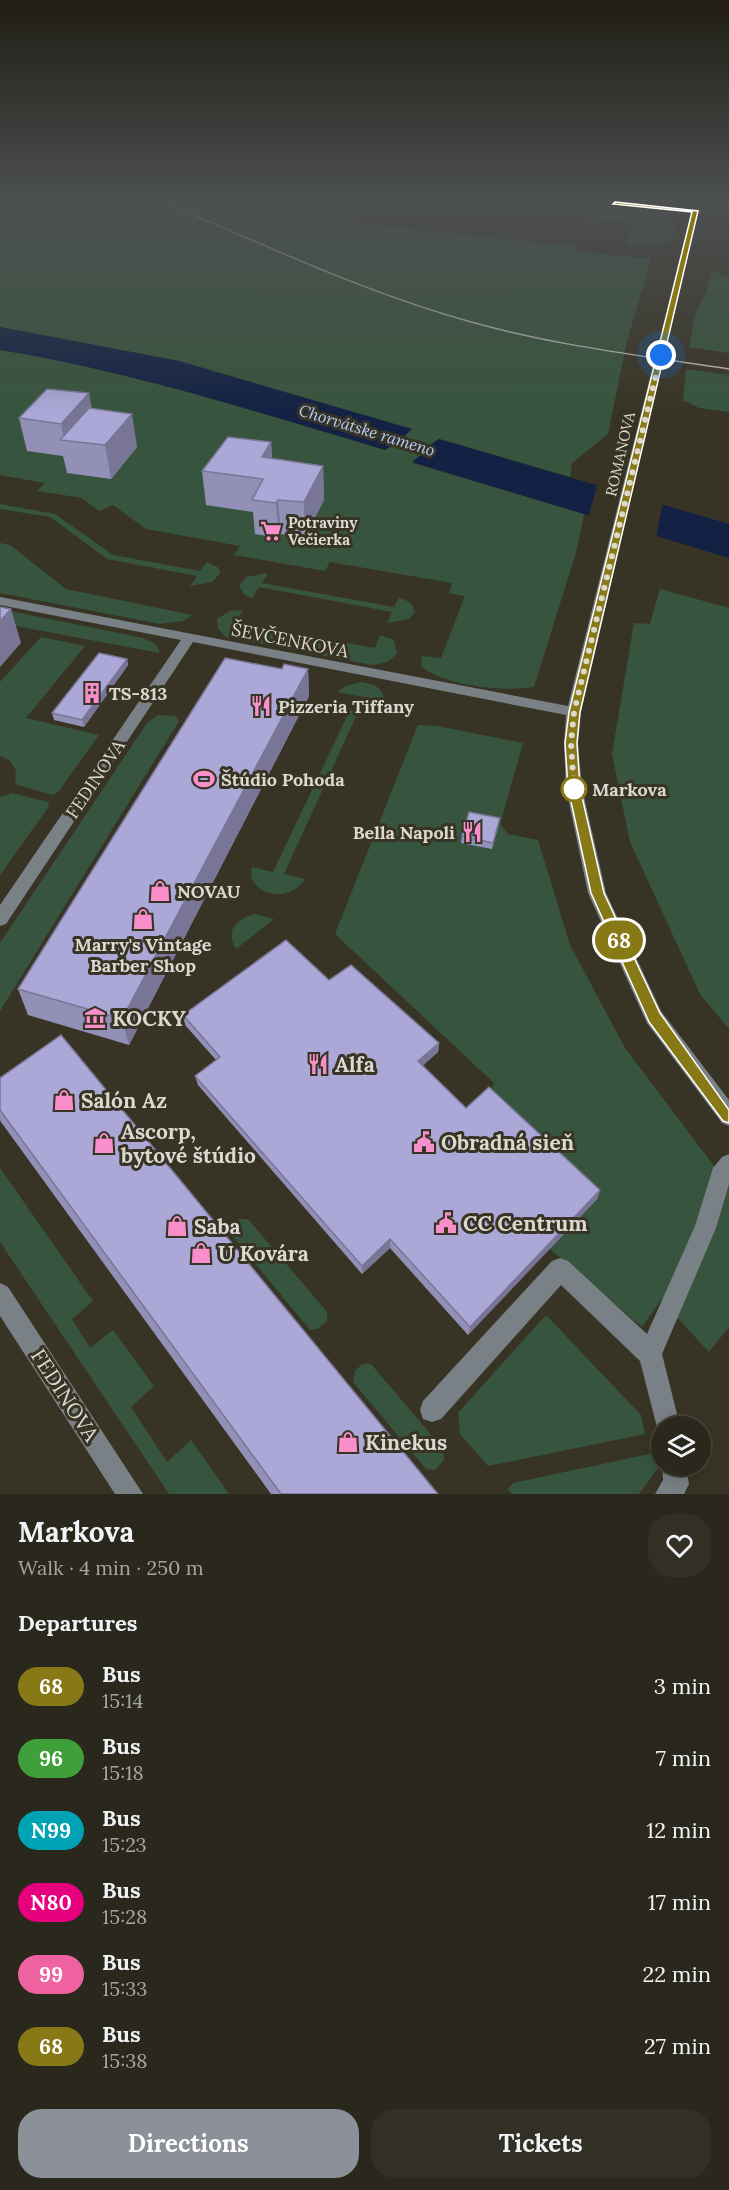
<!DOCTYPE html>
<meta charset="utf-8">
<style>
body{margin:0;font-family:Lora,serif;background:#322f25;color:#f1f3f6;height:100vh;display:flex;flex-direction:column;font-size:22px;white-space:nowrap}
*{box-sizing:border-box;margin:0}
p{font-size:20px;color:#a5a5a3}
.icon{flex:none;width:33px;height:33px;fill:none;stroke:currentColor;stroke-width:2;stroke-linecap:round;stroke-linejoin:round}
.map{position:relative;height:1494px;overflow:hidden}
.panel{display:flex;flex-direction:column;background:#2a271c;flex:1}
.panel>*{flex:none}
.badge{padding:0 12px;border-radius:20px;font-size:21px;line-height:39px}
.tools{position:absolute;left:651px;top:1416px;display:grid;gap:12px}
.tools a{display:grid;place-items:center;width:60px;height:60px;border-radius:50%;background:#2a271c;box-shadow:0 3px 15px #0003,0 0 0 2px #46443b;font-size:30px}
.you{position:absolute;width:30px;height:30px;margin:-15px;border:4px solid #fff;border-radius:50%;background:#1a73e8;box-shadow:0 0 0 9px #1a73e833}
.map>.badge{position:absolute;translate:-50% -50%;box-shadow:0 0 0 3px #fff}
h2{padding:0 18px;font-size:22px;line-height:54px}
.round{display:grid;place-items:center;flex:none;width:63px;height:63px;border-radius:24px;background:#322f25}
.overview{display:flex;align-items:center;justify-content:space-between;height:102px;padding:0 18px}
h1{font-size:28px;font-weight:800;line-height:45px}
.button{display:flex;gap:12px;margin-top:auto;padding:12px 18px}
.button a{flex:1;height:69px;border-radius:24px;background:#8c9099;color:#fff;font-size:24px;font-weight:800;line-height:69px;text-align:center}
.button a+a{background:#322f25;color:#f1f3f6}
ul{padding:0;list-style:none}
li{display:flex;align-items:center;gap:18px;height:72px;padding:0 18px}
li div{flex:1}
li b{display:block;font-size:22px}
li em{font-style:normal}
li .badge{min-width:66px;font-weight:700;text-align:center}
.map>svg:first-child{display:block}
.green{fill:#37553e}
.water{fill:#132244}
.pier{fill:#383425}
.lines{fill:none;stroke-linecap:round;stroke-linejoin:round}
.minor{fill:#7a8186;fill-rule:evenodd}
.tram{stroke:#bfbdb3;stroke-width:1.5}
.wall{fill:#9390b8}
.shaded-wall{fill:#787596}
.building{fill:#aba7d6;stroke:#787596;stroke-width:1.5}
.line{fill:#887917;stroke:#fff;stroke-width:1.5}
.walk{stroke:#dbd9d0;stroke-width:6;stroke-dasharray:0 10.8}
.stop-dot{fill:#fff;stroke:#887917;stroke-width:3}
.labels{text-anchor:middle;dominant-baseline:central;stroke-width:6;stroke-linejoin:round;paint-order:stroke}
.far-street-label{font-size:15px;fill:#dbd9d0;stroke:#383425}
.far-poi-label{font-size:15px;font-weight:bold;fill:#dbd9d0;stroke:#383425;text-anchor:start}
.far-water-label{font-size:16px;font-style:italic;fill:#b1cbfe;stroke:#383425}
.street-label{font-size:18px;fill:#dbd9d0;stroke:#383425}
.poi-label{font-size:18px;font-weight:bold;fill:#dbd9d0;stroke:#383425;text-anchor:start}
.stop-label{font-size:18px;font-weight:bold;fill:#dbd9d0;stroke:#383425;text-anchor:start}
.near-poi-label{font-size:21px;font-weight:bold;fill:#dbd9d0;stroke:#383425;text-anchor:start}
.near-street-label{font-size:21px;fill:#dbd9d0;stroke:#383425}
</style>
<div class="map">
<svg width="729" height="1494" viewBox="0 0 729 1494">
<rect width="100%" height="100%" fill="#383425"/>
<!-- green -->
<path class="green" d="M0,203h325l18,19 232,24v5l76,8 -24,82 -19,93 -36,29 -2,14 -131,-38 -9,6 -27,-8 8,-8 -232,-68 -179,-34z
M575,206c25,1 86,-3 100,21l-4,13 -11,5 -35,1 9,-24 -61,-6 1,-4h-4z
M711,271l18,6v76l-40,-6 6,-32 12,-25z
M0,350c131,21 257,62 385,100l7,-6 31,9 -10,10 171,51 -7,35 -43,138c-29,5 -91,-1 -113,-21l1,-10 19,2 24,-62 -16,-3 3,-10 -122,-21 -5,9 -91,-16 6,-9 -94,-17 -33,-24 -14,6 -17,-13 -45,-7 8,-8 -45,-8z
M686,369l43,6v37l-30,-4 -16,-8z
M0,504l55,10 58,41 87,16 7,-9 12,6 1,5 -8,9 -22,4 7,-10 -90,-17 -57,-42 -50,-8z
M0,543l10,2 56,44 126,26 -9,6 -23,3 -160,-31z
M268,573l-6,10 132,24 5,-10 12,6 4,9 -6,7 -22,4 5,-11 -133,-25 -7,11 -7,-3 -6,-9 7,-9z
M660,589l69,19v421l-29,-35 -70,-152 -18,-88 22,-131 16,1z
M0,609l143,29 13,6 4,9 -160,-30z
M243,610l-7,13 139,25 5,-13 14,5 3,14 -10,8 -15,3 -146,-28 -8,-8 -1,-10 13,-8z
M41,637l44,9 -59,72 73,17 -41,57 -5,3 -35,-10 -3,-4 1,-11 -7,-10 -9,-4v-74z
M360,682c11,1 25,5 24,19l-46,-9 6,-5z
M350,710l8,2 -74,162 21,5c-13,20 -44,21 -54,-2l1,-10 21,5z
M158,715l17,1 4,5 -179,290v-68l147,-220z
M418,725l19,1 86,17 -23,81 8,10 30,6 32,105 55,103 104,138v141l-20,25 -48,-52 -19,27 -93,-79 -61,-152 6,-13 -159,-149z
M12,793l36,9 1,4 -49,69v-78z
M255,914l19,5 -38,30c-11,-19 0,-30 19,-35z
M0,1168l93,133 -21,18 18,29 23,-18 41,56 -23,21 36,55 24,-22 38,54h-60l-169,-252z
M239,1219h9l79,93v9l-9,8 -8,1 -80,-97 2,-8z
M546,1315l95,100 4,19 -157,32 -28,-32 -2,-21z
M362,1364h9l72,85 1,11 -9,10 -9,-1 -73,-87 2,-11z
M654,1453l7,11 -22,30h-127l-4,-5 5,-6z"/>
<!-- water -->
<path class="water" d="M0,327l179,34 233,68 -9,8 27,8 9,-6 290,85v34l-317,-96 11,-9 -30,-8 -8,5c-128,-38 -254,-79 -385,-100z"/>
<!-- pier -->
<path class="pier" d="M598,482l65,19 -7,38 -68,-21z"/>
<g class="lines">
<!-- minor -->
<path class="minor" d="M612,203l80,6 1,-6h7l-119,509 -3,31 4,45 24,105 55,118 68,89v26l-7,-3 -75,-100 -59,-130 -22,-105 -2,-45 2,-28 -373,-73 -187,282 -6,2v-21l181,-265 -181,-35v-8l568,109 123,-493z
M729,1154v30l-13,44 -54,126 18,72h-18v10l-3,-1 -19,-74 -79,-76 -120,134 -9,3 -9,-3 -3,-9 3,-9 129,-140 8,-3 8,3 79,73 48,-108 18,-58 9,-11z
M0,1283l8,4 135,207h-28l-115,-178z
M662,1463v3h24l3,18 -5,10h-29l8,-14z"/>
<!-- tram -->
<path class="tram" d="M166,203c101,43 202,91 309,120 83,23 169,33 254,46"/>
</g>
<!-- wall -->
<path class="wall" d="M91,409l46,38 -26,32 -44,-6 -4,-17 -36,-5 -8,-33z
M271,442l1,16 51,8 1,34 -19,37 -24,-3 -2,4 -24,-4 -2,-22 -47,-7 -4,-34z
M127,659l1,6 -44,62 -30,-7 -2,-7z
M282,669h26l1,27 -180,349 -101,-30 -10,-26z
M500,818l-8,31 -31,-6 1,-7z
M329,980l110,63 -1,9 -16,14 44,42 134,82 -3,9 -129,136 -78,-87 -28,26 -164,-189 -3,-9 21,-16 -31,-35 -2,-10z
M0,1078l438,416h-167l-270,-372 -1,-2z"/>
<!-- shaded-wall -->
<path class="shaded-wall" d="M89,393l6,33 -31,14 -3,-16z
M132,414l5,33 -26,32 -6,-34z
M271,442l2,34 -11,-19z
M323,466l1,34 -19,37 -1,-35z
M278,500l3,34 -2,4 -3,-35z
M11,609l10,34 -21,24v-46z
M127,659l1,6 -44,62 -2,-7z
M308,669l1,27 -180,349 -7,-26z
M500,818l-1,7 -7,24 1,-6z
M439,1043l-1,9 -21,19 1,-10z
M600,1190l-3,9 -129,136 2,-8z
M390,1239v9l-28,26v-8z"/>
<!-- building -->
<path class="building" d="M47,389l42,4 -28,31 -42,-6z
M89,408l43,6 -27,31 -45,-5z
M228,437l43,5 -9,15 61,9 -19,36 -26,-2 -2,3 -24,-3 11,-21 -61,-8z
M0,607l11,2 -11,12z
M99,653l28,6 -45,61 -30,-7z
M225,658l57,11 2,-5 24,5 -186,350 -104,-30z
M469,812l31,6 -7,25 -31,-7z
M286,940l43,40 22,-15 88,78 -21,18 48,47 23,-21 111,103 -130,137 -80,-88 -28,27 -167,-190 25,-19 -37,-42z
M61,1035l377,459h-157l-281,-384v-32z"/>
<!-- sky -->
<linearGradient id="sky" x2="0" y2="1"><stop stop-color="#1f1d14"/><stop offset="0.49" stop-color="#4d5051"/><stop offset="1" stop-color="#4d5051" stop-opacity="0"/></linearGradient>
<rect width="729" height="412" fill="url(#sky)"/>
<!-- line -->
<path class="line" d="M615,202l83,9 -118,501 -3,31 3,45 24,105 56,120 69,97v13l-6,-2 -74,-99 -58,-129 -23,-105 -3,-45 4,-31 123,-500 -79,-8z"/>
<g class="lines">
<!-- walk -->
<path class="walk" d="M574,789l-3,-46 3,-31 87,-357"/>
</g>
<!-- icons -->
<defs>
<symbol id="supermarket-bare" viewBox="-9 -9 18 18"><path d="M-6-5.5h2.5l.6 2H6L4.5 2H-2.5L-4.4-4H-6ZM-1.5 3.2a1.3 1.3 0 1 0 .1 0ZM3 3.2a1.3 1.3 0 1 0 .1 0Z" fill="#f98fca" stroke="#383425" stroke-width="2.5" paint-order="stroke"/></symbol>
<symbol id="building-bare" viewBox="-9 -9 18 18"><path d="M-4-6H4V6H1V3H-1V6H-4ZM-2.5-4.3h1.7v1.8h-1.7ZM.8-4.3h1.7v1.8H.8ZM-2.5-1h1.7V.8h-1.7ZM.8-1h1.7V.8H.8Z" fill="#f98fca" stroke="#383425" stroke-width="2.5" paint-order="stroke"/></symbol>
<symbol id="restaurant-bare" viewBox="-9 -9 18 18"><path d="M-5-6h1v4h1v-4h1v4h1v-4h1v5L-1.5 .5V6h-2V.5L-5-1ZM5-6V6H3V1.5H1.5Q1.5-4 5-6Z" fill="#f98fca" stroke="#383425" stroke-width="2.5" paint-order="stroke"/></symbol>
<symbol id="stadium-bare" viewBox="-9 -9 18 18"><path d="M0-5a6.5 5 0 1 0 0 10a6.5 5 0 1 0 0-10ZM-3.5-1.8h7v3.6h-7Z" fill="#f98fca" stroke="#383425" stroke-width="2.5" paint-order="stroke"/></symbol>
<symbol id="shop-bare" viewBox="-9 -9 18 18"><path d="M-5-2.5h2.3a2.7 3.5 0 0 1 5.4 0H5L5.5 6h-11ZM-1.5-2.5h3a1.5 2.3 0 0 0-3 0Z" fill="#f98fca" stroke="#383425" stroke-width="2.5" paint-order="stroke"/></symbol>
<symbol id="museum-bare" viewBox="-9 -9 18 18"><path d="M0-6L6-3V-2H-6V-3ZM-5-1h2V3h-2ZM-1-1h2V3h-2ZM3-1h2V3H3ZM-6 4H6V6H-6Z" fill="#f98fca" stroke="#383425" stroke-width="2.5" paint-order="stroke"/></symbol>
<symbol id="civic-bare" viewBox="-9 -9 18 18"><path d="M-.6-6.5H3V-4.5H.6V-3L4-1V1h2V6H-6V1h2V-1L-.6-3ZM-1.2 2.5V6h2.4V2.5Z" fill="#f98fca" stroke="#383425" stroke-width="2.5" paint-order="stroke"/></symbol>
</defs>
<g fill-rule="evenodd">
<use href="#supermarket-bare" x="256" y="516" width="30" height="30"/>
<use href="#building-bare" x="77" y="678" width="30" height="30"/>
<use href="#restaurant-bare" x="246" y="691" width="30" height="30"/>
<use href="#stadium-bare" x="189" y="764" width="30" height="30"/>
<use href="#restaurant-bare" x="457" y="817" width="30" height="30"/>
<use href="#shop-bare" x="145" y="876" width="30" height="30"/>
<use href="#shop-bare" x="128" y="904" width="30" height="30"/>
<use href="#museum-bare" x="80" y="1003" width="30" height="30"/>
<use href="#restaurant-bare" x="303" y="1049" width="30" height="30"/>
<use href="#shop-bare" x="49" y="1085" width="30" height="30"/>
<use href="#civic-bare" x="409" y="1127" width="30" height="30"/>
<use href="#shop-bare" x="89" y="1128" width="30" height="30"/>
<use href="#civic-bare" x="431" y="1208" width="30" height="30"/>
<use href="#shop-bare" x="162" y="1211" width="30" height="30"/>
<use href="#shop-bare" x="186" y="1238" width="30" height="30"/>
<use href="#shop-bare" x="333" y="1427" width="30" height="30"/>
</g>
<!-- markers -->
<circle class="stop-dot" cx="574" cy="789" r="12"/>
<g class="labels">
<!-- far-street labels -->
<g class="far-street-label">
<text transform="translate(620 454) rotate(-77)">ROMANOVA</text>
</g>
<!-- far-poi labels -->
<g class="far-poi-label">
<text x="288" y="522">Potraviny<tspan x="288" dy="17">Večierka</tspan></text>
</g>
<!-- far-water labels -->
<g class="far-water-label">
<text transform="translate(367 430) rotate(17)">Chorvátske rameno</text>
</g>
<!-- street labels -->
<g class="street-label">
<text transform="translate(290 640) rotate(11)">ŠEVČENKOVA</text>
<text transform="translate(95 779) rotate(-56)">FEDINOVA</text>
</g>
<!-- poi labels -->
<g class="poi-label">
<text x="109" y="693">TS-813</text>
<text x="278" y="706">Pizzeria Tiffany</text>
<text x="221" y="779">Štúdio Pohoda</text>
<text x="455" y="832" text-anchor="end">Bella Napoli</text>
<text x="177" y="891">NOVAU</text>
<text x="143" y="944" text-anchor="middle">Marry's Vintage<tspan x="143" dy="21">Barber Shop</tspan></text>
</g>
<!-- stop labels -->
<g class="stop-label">
<text x="592" y="789">Markova</text>
</g>
<!-- near-poi labels -->
<g class="near-poi-label">
<text x="112" y="1018">KOCKY</text>
<text x="335" y="1064">Alfa</text>
<text x="81" y="1100">Salón Az</text>
<text x="121" y="1131">Ascorp,<tspan x="121" dy="24">bytové štúdio</tspan></text>
<text x="441" y="1142">Obradná sieň</text>
<text x="463" y="1223">CC Centrum</text>
<text x="194" y="1226">Saba</text>
<text x="218" y="1253">U Kovára</text>
<text x="365" y="1442">Kinekus</text>
</g>
<!-- near-street labels -->
<g class="near-street-label">
<text transform="translate(65 1395) rotate(57)">FEDINOVA</text>
</g>
</g>
</svg>
<div class="tools">
<a><svg class="icon" aria-label="layers" viewBox="0 0 24 24"><path d="M12 4l9 5-9 5-9-5zM3 14l9 5 9-5"/></svg></a>
</div>
<div class="you" style="left:661px;top:355px"></div>
<b class="badge" style="left:619px;top:940px;background:#887917;color:#fff">68</b>
</div>
<section class="panel">
<div class="overview"><div><h1>Markova</h1><p>Walk · 4 min · 250 m</p></div><a class="round"><svg class="icon" aria-label="heart" viewBox="0 0 24 24"><path d="M12 20l-8-8c-3-5 5-10 8-4 3-6 11-1 8 4z"/></svg></a></div>
<h2>Departures</h2>
<ul>
<li><span class="badge" style="background:#887917;color:#fff">68</span><div><b>Bus</b><p>15:14</p></div><em>3 min</em></li>
<li><span class="badge" style="background:#3fa03b;color:#fff">96</span><div><b>Bus</b><p>15:18</p></div><em>7 min</em></li>
<li><span class="badge" style="background:#00a3b4;color:#fff">N99</span><div><b>Bus</b><p>15:23</p></div><em>12 min</em></li>
<li><span class="badge" style="background:#e6007e;color:#fff">N80</span><div><b>Bus</b><p>15:28</p></div><em>17 min</em></li>
<li><span class="badge" style="background:#ee639f;color:#fff">99</span><div><b>Bus</b><p>15:33</p></div><em>22 min</em></li>
<li><span class="badge" style="background:#887917;color:#fff">68</span><div><b>Bus</b><p>15:38</p></div><em>27 min</em></li>
</ul>
<div class="button"><a>Directions</a><a>Tickets</a></div>
</section>
